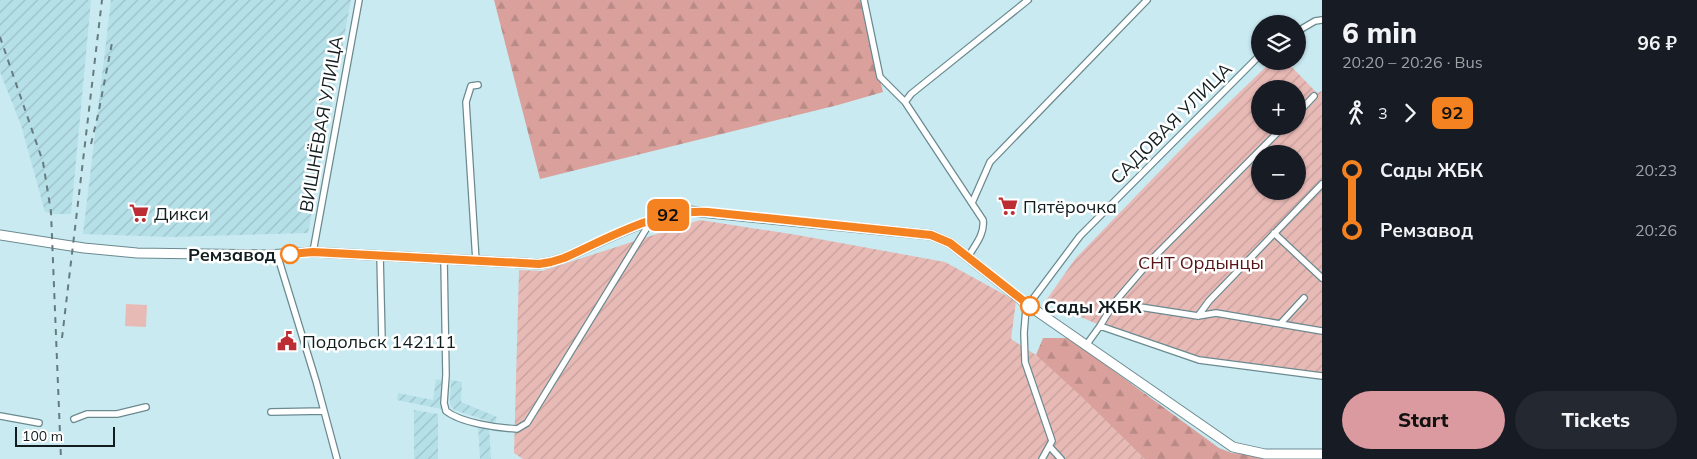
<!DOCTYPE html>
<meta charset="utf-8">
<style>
body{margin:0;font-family:Mulish,sans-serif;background:#242831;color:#f1f3f6;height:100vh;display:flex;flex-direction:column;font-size:19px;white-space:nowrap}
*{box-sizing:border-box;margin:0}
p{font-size:16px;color:#9ea1a6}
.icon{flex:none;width:28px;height:28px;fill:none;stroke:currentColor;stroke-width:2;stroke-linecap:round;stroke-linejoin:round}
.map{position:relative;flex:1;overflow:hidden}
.side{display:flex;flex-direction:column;background:#171b24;width:375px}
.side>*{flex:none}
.badge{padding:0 10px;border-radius:8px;font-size:18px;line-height:32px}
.fabs{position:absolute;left:1251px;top:15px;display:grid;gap:10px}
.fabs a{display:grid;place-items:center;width:55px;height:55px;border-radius:50%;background:#171b24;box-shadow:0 1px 4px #0004;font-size:25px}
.scale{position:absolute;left:15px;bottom:12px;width:100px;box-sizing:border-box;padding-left:5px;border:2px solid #111d1f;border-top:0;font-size:14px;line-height:18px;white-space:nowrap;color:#111d1f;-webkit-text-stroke:4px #fff;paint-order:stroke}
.map>.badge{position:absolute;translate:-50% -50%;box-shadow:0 0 0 2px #fff}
.legs{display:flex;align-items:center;gap:8px;height:55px;padding:0 20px;font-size:16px}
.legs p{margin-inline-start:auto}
.overview{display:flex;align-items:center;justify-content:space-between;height:85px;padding:0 20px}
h1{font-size:28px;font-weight:800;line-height:38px}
.primary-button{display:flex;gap:10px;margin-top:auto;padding:10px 20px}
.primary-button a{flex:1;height:58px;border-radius:30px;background:#da9a9f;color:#111;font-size:20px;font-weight:800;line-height:58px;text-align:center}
.primary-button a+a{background:#242831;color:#f1f3f6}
ul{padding:0 20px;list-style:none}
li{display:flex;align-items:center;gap:18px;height:60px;font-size:19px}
li i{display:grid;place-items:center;width:8px;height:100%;margin:0 6px;background:currentColor}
li i::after{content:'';width:12px;height:12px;margin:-6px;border:4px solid;border-radius:50%;background:#171b24}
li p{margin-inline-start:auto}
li:first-child i{background:linear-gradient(#0000 50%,currentColor 0)}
li:last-child i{background:linear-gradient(currentColor 50%,#0000 0)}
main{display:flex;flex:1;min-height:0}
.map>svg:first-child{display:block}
.industrial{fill:url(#industrial-furrows)}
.forest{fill:url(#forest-firs)}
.park{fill:#e8bab6}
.garden{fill:url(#garden-furrows);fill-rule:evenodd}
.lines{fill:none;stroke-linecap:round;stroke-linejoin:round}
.street-casing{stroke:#6b8a90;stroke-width:8}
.secondary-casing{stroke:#6b8a90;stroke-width:11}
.street{stroke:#fff;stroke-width:5.5}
.secondary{stroke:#fff;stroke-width:9}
.rail{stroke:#657b7f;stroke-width:2;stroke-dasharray:6 6;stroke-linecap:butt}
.line-1-casing{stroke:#fff;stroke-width:11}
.line-1{stroke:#f58220;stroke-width:8}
.stop-1-dot{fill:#fff;stroke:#f58220;stroke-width:2.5}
.labels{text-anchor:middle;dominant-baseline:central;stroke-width:5;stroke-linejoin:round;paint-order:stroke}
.street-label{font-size:18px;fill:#111d1f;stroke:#fff}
.poi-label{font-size:18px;fill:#111d1f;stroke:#fff;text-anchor:start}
.stop-label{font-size:18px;font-weight:bold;fill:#111d1f;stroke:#fff;text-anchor:end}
.park-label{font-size:18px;fill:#571315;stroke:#fff}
</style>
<main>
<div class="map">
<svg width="1322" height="459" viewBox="0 0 1322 459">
<defs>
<pattern id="industrial-furrows" width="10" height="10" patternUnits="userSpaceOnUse" patternTransform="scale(1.25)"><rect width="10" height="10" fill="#b6e0e8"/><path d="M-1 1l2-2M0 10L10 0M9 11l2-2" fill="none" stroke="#9bc0c7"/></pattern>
<pattern id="forest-firs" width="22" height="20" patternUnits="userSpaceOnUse" patternTransform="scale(1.25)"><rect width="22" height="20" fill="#daa19c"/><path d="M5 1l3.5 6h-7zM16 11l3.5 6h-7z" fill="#ba8a86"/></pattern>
<pattern id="garden-furrows" width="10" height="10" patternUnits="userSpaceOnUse" patternTransform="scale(1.25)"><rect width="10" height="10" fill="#e8bab6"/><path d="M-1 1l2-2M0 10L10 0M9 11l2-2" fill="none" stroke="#c69f9c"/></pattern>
</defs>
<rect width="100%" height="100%" fill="#c9eaf1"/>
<!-- industrial -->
<path class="industrial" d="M0,0h91l-20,214h-16l-10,-2 -24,-87 -21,-53z
M111,0h240l-43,233 -137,4 -88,-3z
M436,379l8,2 -2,28 -45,-9 1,-7 35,7z
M451,380l11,2 -1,20 36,15 -2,6 -41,-13 -4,-6z
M414,410l24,4v45h-24z
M478,425l11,3 2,31h-11z"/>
<!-- forest -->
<path class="forest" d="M494,0h366l23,92 -45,13 -298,74z
M1043,338h26l150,110 13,5 90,6h-187l-99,-104z"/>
<!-- park -->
<path class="park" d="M126,304l21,1 -1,22 -21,-1z"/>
<!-- garden -->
<path class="garden" d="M1272,61h14l31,32 5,-2v283l-107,-13 -82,-22 -88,-37 30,-43 118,-122zM1260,89h38v37h-38zM1260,154h38v37h-38z
M700,220l97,15 148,27 71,39 -5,38 25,16 45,41 64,63h-622l-9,-6 5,-183 23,1z"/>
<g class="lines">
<defs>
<path id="street" d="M864,0l16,77 25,25 78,118c2,14 -8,25 -15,37
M1298,31l17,-10 7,-1
M905,102l6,-8 117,-94
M1298,113l16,-17
M972,203l18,-41 157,-162
M1274,233l48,45
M313,252l46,-252
M277,254l39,127 21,78
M380,255l2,86
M444,259l2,116 -2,28 2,8c15,12 52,17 71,18l10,-6 5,-8 119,-194
M476,261l-10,-159 5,-16 7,-1
M1114,303l36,-42 134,-135
M1198,316l11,-15 113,-117
M1281,323l23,-25
M1100,326l99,34 123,16
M1087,344l13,-18 14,-23 84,13 18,-3 106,18
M271,412l53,-1
M0,416l39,7
M74,419l13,-5h30l29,-7
M1050,447l11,12
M1042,459l10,-18 -27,-79 -1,-29 2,-25 54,-72 180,-181"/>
<path id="secondary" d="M0,235l84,13 53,5 130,2 46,-3 226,12 12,-2 13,-4c41,-18 82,-41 126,-47l241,24 19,8 78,62 205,142 32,7h57"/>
</defs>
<!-- street casing -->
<use href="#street" class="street-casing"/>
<!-- secondary casing -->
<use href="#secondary" class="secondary-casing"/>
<!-- street -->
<use href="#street" class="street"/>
<!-- secondary -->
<use href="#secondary" class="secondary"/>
<!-- rail -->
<path class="rail" d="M0,37l43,125 8,50 10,247
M91,144l7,-29 14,-72
M62,338l40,-338"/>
</g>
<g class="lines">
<defs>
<path id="line-1" d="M290,254l23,-2 226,12 12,-2 13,-4c45,-20 93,-49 144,-46l223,23 19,8 80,63"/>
</defs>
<!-- line-1 casing -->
<use href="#line-1" class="line-1-casing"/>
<!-- line-1 -->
<use href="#line-1" class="line-1"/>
</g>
<!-- icons -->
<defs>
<symbol id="supermarket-bare" viewBox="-9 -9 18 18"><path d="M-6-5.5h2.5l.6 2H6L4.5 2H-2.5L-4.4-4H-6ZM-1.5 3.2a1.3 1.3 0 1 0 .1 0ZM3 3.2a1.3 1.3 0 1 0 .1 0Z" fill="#bd2d34" stroke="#fff" stroke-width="2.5" paint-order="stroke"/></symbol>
<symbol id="civic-bare" viewBox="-9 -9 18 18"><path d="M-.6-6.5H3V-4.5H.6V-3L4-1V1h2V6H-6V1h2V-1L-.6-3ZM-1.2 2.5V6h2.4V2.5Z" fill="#bd2d34" stroke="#fff" stroke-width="2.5" paint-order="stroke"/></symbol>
</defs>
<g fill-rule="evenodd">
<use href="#supermarket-bare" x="994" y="192" width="28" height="28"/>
<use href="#supermarket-bare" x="125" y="199" width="28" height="28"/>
<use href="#civic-bare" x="273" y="327" width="28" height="28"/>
</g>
<!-- markers -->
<g class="stop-1-dot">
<circle cx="290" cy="254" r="9"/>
<circle cx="1030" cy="306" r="9"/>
</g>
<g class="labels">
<!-- street labels -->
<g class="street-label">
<text transform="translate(1171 123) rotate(-45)">САДОВАЯ УЛИЦА</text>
<text transform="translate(321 124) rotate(-80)">ВИШНЁВАЯ УЛИЦА</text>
</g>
<!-- poi labels -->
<g class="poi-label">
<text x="1023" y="206">Пятёрочка</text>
<text x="154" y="213">Дикси</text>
<text x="302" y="341">Подольск 142111</text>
</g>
<!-- stop labels -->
<g class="stop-label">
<text x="276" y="254">Ремзавод</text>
<text x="1044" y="306" text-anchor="start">Сады ЖБК</text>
</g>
<!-- park labels -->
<g class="park-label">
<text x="1201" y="262">СНТ Ордынцы</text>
</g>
</g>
</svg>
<div class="fabs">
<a><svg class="icon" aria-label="layers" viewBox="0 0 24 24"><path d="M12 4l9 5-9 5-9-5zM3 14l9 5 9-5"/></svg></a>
<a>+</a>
<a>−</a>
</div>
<div class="scale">100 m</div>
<b class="badge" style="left:668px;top:215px;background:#f58220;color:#111">92</b>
</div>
<section class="side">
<div class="overview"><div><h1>6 min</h1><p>20:20 – 20:26 · Bus</p></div><b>96 ₽</b></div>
<div class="legs"><svg class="icon" aria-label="walk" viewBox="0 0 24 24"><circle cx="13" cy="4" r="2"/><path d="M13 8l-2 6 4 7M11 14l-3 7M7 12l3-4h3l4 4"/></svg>3<svg class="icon" aria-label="forward" viewBox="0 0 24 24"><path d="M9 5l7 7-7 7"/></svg><b class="badge" style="background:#f58220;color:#111">92</b></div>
<ul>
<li><i style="color:#f58220"></i><b>Сады ЖБК</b><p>20:23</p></li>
<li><i style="color:#f58220"></i><b>Ремзавод</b><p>20:26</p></li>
</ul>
<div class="primary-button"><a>Start</a><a>Tickets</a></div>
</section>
</main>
